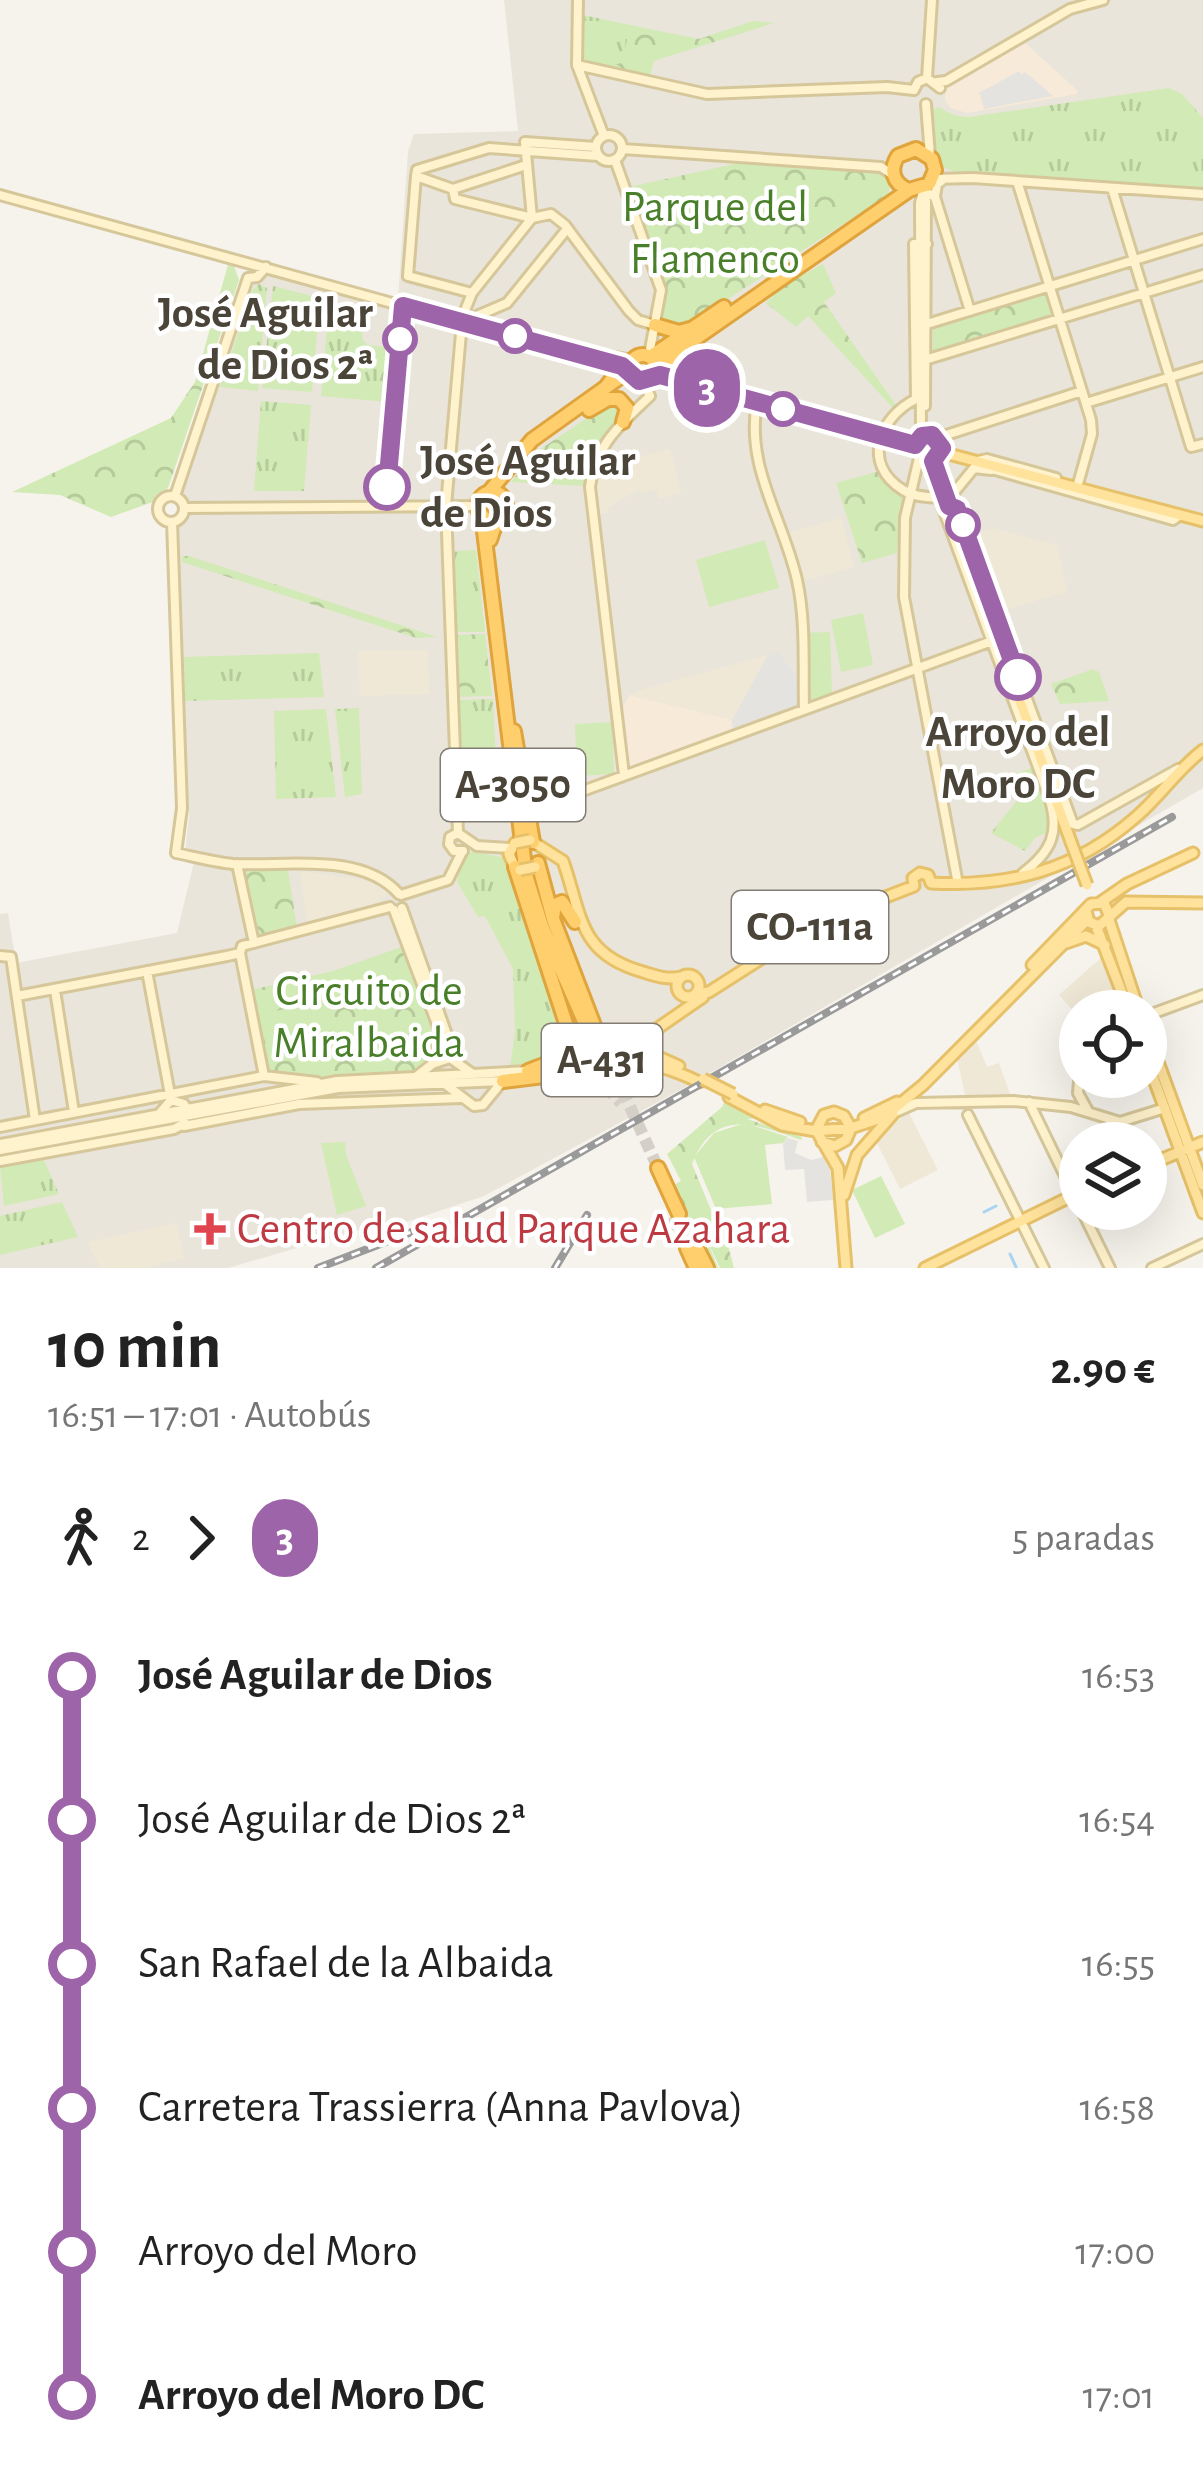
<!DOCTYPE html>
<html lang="es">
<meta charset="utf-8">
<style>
body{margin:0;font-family:"Alegreya Sans",sans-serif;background:#f6f6f6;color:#222;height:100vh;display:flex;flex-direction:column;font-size:45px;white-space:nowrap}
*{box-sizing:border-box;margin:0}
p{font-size:39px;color:#767676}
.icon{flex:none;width:66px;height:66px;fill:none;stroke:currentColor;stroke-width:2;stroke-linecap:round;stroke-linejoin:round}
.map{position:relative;height:1268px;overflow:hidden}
.sheet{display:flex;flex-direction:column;background:#fff;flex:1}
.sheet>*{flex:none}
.badge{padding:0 24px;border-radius:39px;font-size:42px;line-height:78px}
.tools{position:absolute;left:1059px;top:990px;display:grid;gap:24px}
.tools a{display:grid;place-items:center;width:108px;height:108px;border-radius:50%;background:#fff;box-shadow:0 12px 48px #0002;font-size:60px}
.map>.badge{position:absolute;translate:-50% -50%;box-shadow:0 0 0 6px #fff}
.legs{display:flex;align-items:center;gap:18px;height:132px;padding:0 48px;font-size:39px}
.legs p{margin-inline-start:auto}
.overview{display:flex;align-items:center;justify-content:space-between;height:204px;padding:0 48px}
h1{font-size:66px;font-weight:600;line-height:90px}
ul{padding:0 48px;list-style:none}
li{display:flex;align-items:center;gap:42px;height:144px;font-size:45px}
li i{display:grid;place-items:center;width:18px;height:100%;margin:0 15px;background:currentColor}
li i::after{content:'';width:30px;height:30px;margin:-15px;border:9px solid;border-radius:50%;background:#fff}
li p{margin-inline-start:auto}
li:first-child i{background:linear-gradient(#0000 50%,currentColor 0)}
li:last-child i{background:linear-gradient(currentColor 50%,#0000 0)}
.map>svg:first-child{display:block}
.residential{fill:#eae5da}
.commercial{fill:#f7ead8}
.education{fill:#efe8d6}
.grass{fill:url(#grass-tufts)}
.park{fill:url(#park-crowns)}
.pitch{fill:#d2eab5}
.parking{fill:#e5e3e0}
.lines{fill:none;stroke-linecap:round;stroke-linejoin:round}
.stream{stroke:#a9d4f2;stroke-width:3}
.primary-tunnel{stroke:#d4d0c8;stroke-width:9;stroke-dasharray:9 4.5;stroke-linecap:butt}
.highway-tunnel{stroke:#d4d0c8;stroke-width:12;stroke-dasharray:12 6;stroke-linecap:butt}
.secondary-casing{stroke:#d6c79b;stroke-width:14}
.primary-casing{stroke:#e6c16a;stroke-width:15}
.highway-casing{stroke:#e0a43c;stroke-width:18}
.secondary{stroke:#fff3cd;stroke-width:8}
.primary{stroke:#ffe39c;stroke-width:9}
.highway{stroke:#ffcf6e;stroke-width:12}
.rail-casing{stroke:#9a9a9a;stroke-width:8}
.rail{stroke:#fff;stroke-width:3;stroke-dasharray:9;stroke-linecap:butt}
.primary-bridge-casing{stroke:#e6c16a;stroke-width:15;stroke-linecap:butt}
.primary-bridge{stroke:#ffe39c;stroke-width:9}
.line-1-casing{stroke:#fff;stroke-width:27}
.line-1{stroke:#9e64a9;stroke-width:18}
.stop-1-dot{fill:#fff;stroke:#9e64a9;stroke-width:6}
.health-dot{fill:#e0444e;stroke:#fff;stroke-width:4.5}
.labels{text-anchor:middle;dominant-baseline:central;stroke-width:9;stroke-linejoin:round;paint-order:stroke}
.shield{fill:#fff;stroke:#817c74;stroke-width:3}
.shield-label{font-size:42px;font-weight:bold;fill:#4b4439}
.park-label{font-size:45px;fill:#4a7f2a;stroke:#fff}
.stop-label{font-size:45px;font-weight:bold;fill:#4b4439;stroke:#fff;text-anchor:end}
.health-label{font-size:45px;fill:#be3a42;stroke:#fff;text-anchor:start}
</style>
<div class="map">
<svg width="1203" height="1268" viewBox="0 0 1203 1268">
<defs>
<pattern id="grass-tufts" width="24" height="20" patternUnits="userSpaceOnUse" patternTransform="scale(3)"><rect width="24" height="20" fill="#d2eab5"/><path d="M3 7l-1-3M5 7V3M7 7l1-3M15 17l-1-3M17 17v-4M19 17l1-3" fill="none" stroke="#b6ca9c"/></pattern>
<pattern id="park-crowns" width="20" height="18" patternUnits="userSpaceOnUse" patternTransform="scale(3)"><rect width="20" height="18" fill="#d2eab5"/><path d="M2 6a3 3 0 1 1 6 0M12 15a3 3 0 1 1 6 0" fill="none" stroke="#b6ca9c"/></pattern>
</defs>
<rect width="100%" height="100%" fill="#f6f3ec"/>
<!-- residential -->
<path class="residential" d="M504,0h699v788l-510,295 -209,113 -99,33h-23l-134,39h-228v-354l8,-1 8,50 161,-30 17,-71 -9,-10 4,-35 -14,-300 5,-8 -4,-8 77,-242 145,40 10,-148 6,-17 104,-3z"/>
<!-- commercial -->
<path class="commercial" d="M1024,42l54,49 -1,3 -110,19 -16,-5 -6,-8v-15z
M630,695l102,25 1,11 -106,38 -7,-59z"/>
<!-- education -->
<path class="education" d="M670,449l11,44 -22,6 -3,-10 -16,4 -1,-4 -31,19 1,4 -13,3v-46z
M841,518l13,49 -54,15 -12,-49z
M993,528l64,17 10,47 -67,19 -28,-76z
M428,650l1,44 -69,2 -2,-45z
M768,655l-36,65 -102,-25 14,-6z
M300,871l72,10 16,11 -7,9 -24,8 -2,-3 -1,5 -46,15z
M1103,956l18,47 -25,8h-16l-1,6 -20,-22z
M976,1040l11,27 12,-4 12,34 -45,3 -9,-42z
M908,1111l30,59 -38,19 -24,-48z
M176,1223l8,35 -40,10h-44l-12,-26z"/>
<!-- grass -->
<path class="grass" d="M583,15l47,10 -7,37 -14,5 -27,-6z
M1169,88l13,6 21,24v73l-241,-16 -19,-8 -11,-22 1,-35 5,-3 18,9 13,1z
M259,284l8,4 -9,103 -38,-4 33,-98z
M273,286l47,12 -8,94 -50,-4z
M327,328l36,3 -1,8 6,6 26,3 -5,54 -68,-6z
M261,401l50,4 -7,86h-50z
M476,550l9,82h-28l-3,-81z
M319,653l5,44 -139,4 -1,-44z
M493,699l5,105 -35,1 -4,-105z
M359,708l3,86 -17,3 -10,-88z
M326,709l10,88 -60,2 -2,-88z
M1034,767l18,63 -17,8 -10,13 -34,-18 27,-34 -8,-23z
M473,851l32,7 59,165v25l-25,17 -29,3 5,-35 -2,-64 -28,-53 -7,1 -21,-35 4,-23z
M43,1158l16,36 -55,12 -4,-40z
M62,1202l16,35 -78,18v-39z"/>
<!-- park -->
<path class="park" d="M753,21l21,2 -120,38 -4,15 -41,-9 14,-5 7,-37 69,14z
M739,163l140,10 12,10 -3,11 -6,5 -185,120 -17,8 -22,-5c6,-48 -12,-89 -29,-135z
M229,261l4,2 6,17 -71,208 -12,7 -3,7 -42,15 -51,-22 -48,-3 159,-74 24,-36z
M823,264l13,29 -12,9 72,103 -3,3 -85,-92 -12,11 -30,-24 18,-18z
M1045,293l7,22 -119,36v-23z
M613,401l11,11 -32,44 -7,30 -74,-4 22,-28z
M880,471l24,25 -7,57 -35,10 -26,-80z
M182,556h7l248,81 -21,1 -234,-76z
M485,634l7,62 -33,1 -2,-62z
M1093,669l6,3 10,29 -49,3 -9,-20z
M244,870h44l9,58 -40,8z
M404,946l32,89 -3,25 -16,12 -104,7 -46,-6 -16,-83 82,-19z
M726,1099l34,19 -13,1 55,18 -1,3c-45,-16 -87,-33 -109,24l21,51h7l14,53h-14l-13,-28 11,28h-8l-38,-82 9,-5 -14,-27 55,-47z"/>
<!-- pitch -->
<path class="pitch" d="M765,540l14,48 -70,19 -13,-47z
M863,613l10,52 -32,7 -10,-52z
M830,632l2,63 -25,9 -3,-71z
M612,722l2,52 -37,2 -2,-52z
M302,1006l9,50 -32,6 -10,-50z
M745,1123l43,14 -5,6 -18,2 7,59 -56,5 -22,-52 20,-24z
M345,1142l1,13 20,51 -29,9 -16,-72z
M881,1176l24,48 -30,14 -23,-48z"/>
<!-- parking -->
<path class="parking" d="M1019,71l2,4 4,-3 28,24 -69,13 -4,-15h-3z
M778,652l22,29 1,25 -68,25 -1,-11 36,-65z
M788,1138l10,3 -3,12 16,7 12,-3 7,12 3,31 -26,2 -3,-33 -19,1 -2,-27z"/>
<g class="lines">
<!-- stream -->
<path class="stream" d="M984,1212l12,-6
M1010,1254l6,13"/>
<!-- primary-tunnel -->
<path class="primary-tunnel" d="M1104,907l18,-13"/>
<!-- highway-tunnel -->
<path class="highway-tunnel" d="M600,1041l58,127
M590,1077l13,7 18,19
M672,1217l15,31"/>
<defs>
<path id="secondary" d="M578,0l-1,65 27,71
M577,65l130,29 180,-7 27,3
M927,78l5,-78
M937,82l9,-1 124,-72 33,-9
M914,90l4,-8 9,-4 13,10
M926,104l4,52
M596 148a13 13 0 1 1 26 0a13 13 0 1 1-26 0Z
M623,149l258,18 12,8
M615,160l46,130 -12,65
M416,176l1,-6 72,-22 109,8
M416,176l-8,100 64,17
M416,176l37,13
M932,179l41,-1 230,16
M944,179l-7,5 -2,13 35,114
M1017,181l74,239 1,14 -14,50
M1112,188l79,259 12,-3
M453,189l2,10 77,19 -7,-76 71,5
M453,189l73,-24
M0,195l628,173
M927,244h-13l2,155c-37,18 -55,65 -13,91 11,7 25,7 36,8l110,299c11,35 3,54 -26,76
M464,313l8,-20 60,-75 19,-4 14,11 64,86 9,9 17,5
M472,318l35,-15 60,-74
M927,324l276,-85
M570,349l62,11
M928,359l275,-84
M757,402c-12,65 26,116 40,178 9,40 6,87 7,129
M1086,403l117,-36
M925,406l1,-209 4,-3 5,3
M921,437l-1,-234 4,-15
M937,438l145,-47
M919,458l-14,60 -1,79 54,287
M978,461l9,-2 69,19
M988,468l185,52 7,-5
M991,470l-17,-2 -22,27 121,329 5,1 100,-56
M158 509a13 13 0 1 1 26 0a13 13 0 1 1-26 0Z
M175,496l73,-218 9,-1 9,-10
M184,508l294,-2
M172,522l10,286 -6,45c19,4 38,9 57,11 52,3 128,-13 166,30
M624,775l-34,-288c4,-41 32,-64 60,-91l-7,-15
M558,800l434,-159
M458,833l-12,-327 15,-173
M458,833l19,13 33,2
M458,833l-8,4 -1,7 5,7h9
M237,864l17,79
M401,895l47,-15 14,-28
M402,908l54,152
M394,910l46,122 -5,30 -18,14
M240,953l24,123
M0,956l11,1 24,163
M147,971l24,129
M55,990l19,122
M17,996l210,-40 13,-3 2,-7 148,-39
M1146,1016l57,-21
M435,1063l15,-5 23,16
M1080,1068l-2,25 10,18
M445,1084l29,22 9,-1 18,-22
M1029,1102l51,105
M159,1114l12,-14 13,4 4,8
M891,1114l25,-11 98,-2 57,6 49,15 45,-14
M968,1115l76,153
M184,1126l115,-22 162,-6
M0,1127l264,-51 53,6
M0,1144l337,-63 191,-10
M0,1150l338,-62 164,-7
M0,1161l174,-32 11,-6
M1081,1209l29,59
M1152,1268l51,-24"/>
<path id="primary" d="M651,378l9,-3 255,70
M915,445l7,-9 10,-1 8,6 1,11
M941,452l262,69
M933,461l138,381
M530,840l33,21c19,54 15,93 80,111 13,4 24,8 38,5
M515,843l-6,11 6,14
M931,883c79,4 145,-13 206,-67 24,-21 40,-46 66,-66
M914,886l-1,-8 7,-5 8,2 3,8
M1101,902l26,-18 66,-31
M1086,911l3,11 10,4 27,-24 77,1
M1109,920l30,91
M1096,926l33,85
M1066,943l20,-7 19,9
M1032,965l59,-61 13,-1 6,14
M677 986a11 11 0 1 1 22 0a11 11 0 1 1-22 0Z
M694,995l15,-3 105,-67 100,-39
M1146,1029l57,156
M644,1054l14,-26 45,-31
M652,1054l27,12
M600,1055l32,-3 23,5
M1146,1058l57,155
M555,1070c58,-14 90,-14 144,12
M729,1097l53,28 34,6 35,-3 33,-11 39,-32 162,-163
M765,1110l35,12
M864,1118l33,-16
M822,1142l13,4 11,-6 5,-12 -7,-12 -10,-4 -10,3 -8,15 22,38 8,100
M1146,1166l57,-24
M844,1195l13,-40 36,-41
M925,1268l155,-76"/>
<path id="highway" d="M655,325l24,7 11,-3
M679,349l-6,12 3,5 8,-1
M630 368a13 13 0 1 1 26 0a13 13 0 1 1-26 0Z
M650,357l74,-50
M656,366l253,-176 20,-6 6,-14 -3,-11 -16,-10 -18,7c-9,14 -5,28 11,34
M606,387l9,-12 -5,-12
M589,410l19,-11h11l8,9 -4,14
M489,492l43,-52 98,-70
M478 506a14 14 0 1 1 28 0a14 14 0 1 1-28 0Z
M482,515l44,360 16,51 52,118
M490,540l7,-21
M514,731l19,111
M529,821l9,-14 20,-7
M538,863l15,56 47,122
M515,867l55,169c-3,24 -22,27 -42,35
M553,917l2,-12 7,-3 13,20
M503,1081l65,-8 22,4
M658,1168l21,46
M695,1244l12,24
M687,1248l9,20"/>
</defs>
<!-- secondary casing -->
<use href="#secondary" class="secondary-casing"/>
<!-- primary casing -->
<use href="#primary" class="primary-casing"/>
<!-- highway casing -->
<use href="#highway" class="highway-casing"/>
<!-- secondary -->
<use href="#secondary" class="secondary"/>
<!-- primary -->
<use href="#primary" class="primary"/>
<!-- highway -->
<use href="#highway" class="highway"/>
<defs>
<path id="rail" d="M318,1268l104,-40
M376,1268l796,-451
M555,1268l32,-53"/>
</defs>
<!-- rail casing -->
<use href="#rail" class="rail-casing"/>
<!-- rail -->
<use href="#rail" class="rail"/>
<defs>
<path id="primary-bridge" d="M1071,842l16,43
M515,843l15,-3
M520,870l15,-3
M703,1079l30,15"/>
</defs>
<!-- primary-bridge casing -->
<use href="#primary-bridge" class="primary-bridge-casing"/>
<!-- primary-bridge -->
<use href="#primary-bridge" class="primary-bridge"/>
</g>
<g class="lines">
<defs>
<path id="line-1" d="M387,487l16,-181 219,60 17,15 21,-6 255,70 7,-9 10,-1 10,13 -9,13 16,45 8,3 61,168"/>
</defs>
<!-- line-1 casing -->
<use href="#line-1" class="line-1-casing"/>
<!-- line-1 -->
<use href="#line-1" class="line-1"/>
</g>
<!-- markers -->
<g class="stop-1-dot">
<circle cx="515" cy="336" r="15"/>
<circle cx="400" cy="339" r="15"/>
<circle cx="783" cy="409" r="15"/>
<circle cx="387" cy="487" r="21"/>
<circle cx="963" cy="525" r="15"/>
<circle cx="1018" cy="677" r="21"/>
</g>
<path class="health-dot" d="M204 1211h12v12h12v12h-12v12h-12v-12h-12v-12h12z"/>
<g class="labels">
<!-- shield labels -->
<g class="shield">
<rect x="441" y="749" width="144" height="72" rx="9"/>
<rect x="732" y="891" width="156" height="72" rx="9"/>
<rect x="542" y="1024" width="120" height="72" rx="9"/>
</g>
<g class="shield-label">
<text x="513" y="785">A-3050</text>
<text x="810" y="927">CO-111a</text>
<text x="602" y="1060">A-431</text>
</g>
<!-- park labels -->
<g class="park-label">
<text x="715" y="207">Parque del<tspan x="715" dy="52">Flamenco</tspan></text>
<text x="369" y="991">Circuito de<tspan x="369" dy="52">Miralbaida</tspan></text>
</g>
<!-- stop labels -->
<g class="stop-label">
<text x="373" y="313">José Aguilar<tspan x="373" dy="52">de Dios 2ª</tspan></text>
<text x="420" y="461" text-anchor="start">José Aguilar<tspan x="420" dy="52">de Dios</tspan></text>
<text x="1018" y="732" text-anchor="middle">Arroyo del<tspan x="1018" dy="52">Moro DC</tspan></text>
</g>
<!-- health labels -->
<g class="health-label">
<text x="237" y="1229">Centro de salud Parque Azahara</text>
</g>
</g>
</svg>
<div class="tools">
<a><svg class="icon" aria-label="locate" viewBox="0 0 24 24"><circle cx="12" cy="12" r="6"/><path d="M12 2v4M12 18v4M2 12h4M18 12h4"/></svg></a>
<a><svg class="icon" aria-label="layers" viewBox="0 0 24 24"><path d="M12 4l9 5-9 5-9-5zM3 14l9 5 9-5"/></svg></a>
</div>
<b class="badge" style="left:707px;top:388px;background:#9e64a9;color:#fff">3</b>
</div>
<section class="sheet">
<div class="overview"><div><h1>10 min</h1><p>16:51 – 17:01 · Autobús</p></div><b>2.90 €</b></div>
<div class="legs"><svg class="icon" aria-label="walk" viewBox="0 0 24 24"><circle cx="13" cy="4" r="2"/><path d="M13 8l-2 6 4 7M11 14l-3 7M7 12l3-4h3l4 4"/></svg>2<svg class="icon" aria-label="forward" viewBox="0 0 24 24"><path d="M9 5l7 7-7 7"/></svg><b class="badge" style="background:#9e64a9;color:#fff">3</b><p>5 paradas</p></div>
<ul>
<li><i style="color:#9e64a9"></i><b>José Aguilar de Dios</b><p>16:53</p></li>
<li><i style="color:#9e64a9"></i><span>José Aguilar de Dios 2ª</span><p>16:54</p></li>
<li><i style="color:#9e64a9"></i><span>San Rafael de la Albaida</span><p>16:55</p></li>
<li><i style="color:#9e64a9"></i><span>Carretera Trassierra (Anna Pavlova)</span><p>16:58</p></li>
<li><i style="color:#9e64a9"></i><span>Arroyo del Moro</span><p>17:00</p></li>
<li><i style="color:#9e64a9"></i><b>Arroyo del Moro DC</b><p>17:01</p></li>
</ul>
</section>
